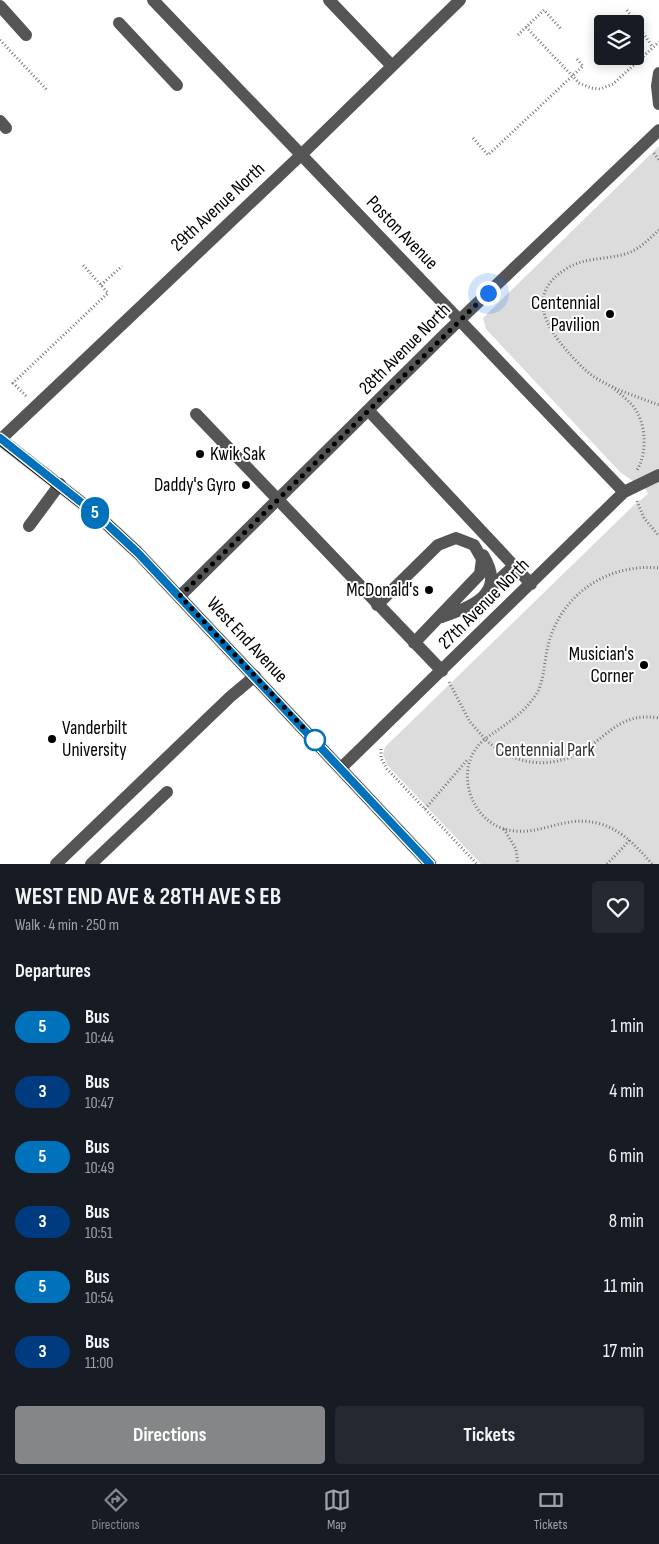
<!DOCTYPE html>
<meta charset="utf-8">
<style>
body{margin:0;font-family:"Sofia Sans Condensed",sans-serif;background:#242831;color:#f1f3f6;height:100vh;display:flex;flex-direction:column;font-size:19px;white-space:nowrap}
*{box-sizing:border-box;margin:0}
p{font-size:16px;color:#9ea1a6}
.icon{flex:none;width:28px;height:28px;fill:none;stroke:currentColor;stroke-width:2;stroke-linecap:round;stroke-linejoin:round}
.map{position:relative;height:864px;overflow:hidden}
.panel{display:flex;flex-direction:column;background:#171b24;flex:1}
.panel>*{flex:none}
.badge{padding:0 10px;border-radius:16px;font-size:18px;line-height:32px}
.controls{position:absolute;left:594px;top:15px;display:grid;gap:10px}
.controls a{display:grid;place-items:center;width:50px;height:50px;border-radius:5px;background:#171b24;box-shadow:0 2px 12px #0003;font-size:25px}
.you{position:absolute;width:25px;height:25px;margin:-12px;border:4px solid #fff;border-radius:50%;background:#1a73e8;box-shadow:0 0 0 8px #1a73e833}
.map>.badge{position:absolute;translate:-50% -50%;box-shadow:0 0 0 2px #fff}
h2{padding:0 15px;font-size:19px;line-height:45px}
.round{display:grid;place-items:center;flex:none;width:52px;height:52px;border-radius:5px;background:#242831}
.headline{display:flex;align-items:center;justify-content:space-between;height:85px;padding:0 15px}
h1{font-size:24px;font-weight:700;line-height:38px}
.cta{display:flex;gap:10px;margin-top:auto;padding:10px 15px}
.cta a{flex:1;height:58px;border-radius:5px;background:#858687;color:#fff;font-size:20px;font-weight:700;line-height:58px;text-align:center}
.cta a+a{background:#242831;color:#f1f3f6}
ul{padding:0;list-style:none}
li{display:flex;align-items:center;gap:15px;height:65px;padding:0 15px}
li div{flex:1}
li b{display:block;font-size:19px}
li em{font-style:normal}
li .badge{min-width:55px;font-weight:700;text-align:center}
.tab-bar{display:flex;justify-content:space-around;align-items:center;height:70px;border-top:1px solid #363941;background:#171b24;font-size:14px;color:#9ea1a6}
.tab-bar a{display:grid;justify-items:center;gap:2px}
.tab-bar .selected{color:#858687}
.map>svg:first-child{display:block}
.green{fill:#dcdcdc}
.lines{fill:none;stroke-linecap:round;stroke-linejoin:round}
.major-casing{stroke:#dbdbdb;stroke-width:14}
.path{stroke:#777;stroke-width:3;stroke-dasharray:1 2.5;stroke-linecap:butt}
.minor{stroke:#555;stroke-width:12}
.major{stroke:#000;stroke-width:12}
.line-casing{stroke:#fff;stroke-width:11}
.line{stroke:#0072bc;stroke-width:8}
.walk{stroke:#000;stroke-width:5;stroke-dasharray:0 9}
.poi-dot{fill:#000;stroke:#fff;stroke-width:2}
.stop-dot{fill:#fff;stroke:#0072bc;stroke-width:2.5}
.labels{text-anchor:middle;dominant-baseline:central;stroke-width:4;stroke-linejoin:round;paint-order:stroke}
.street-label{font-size:19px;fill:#000;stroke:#fff}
.poi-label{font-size:19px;fill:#000;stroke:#fff;text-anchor:end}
.park-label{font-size:19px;fill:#333;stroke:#fff}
</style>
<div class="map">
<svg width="659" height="864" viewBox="0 0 659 864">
<rect width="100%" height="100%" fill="#fff"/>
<!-- green -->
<path class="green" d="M659,146v718h-178l-94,-99 -4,-11 2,-7 248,-241 15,-12 -2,-4 -26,-18 -16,-17 -118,-126 -3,-11z"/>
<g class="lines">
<defs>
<path id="major" d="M0,439l96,75 42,39 292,311"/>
</defs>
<!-- major casing -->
<use href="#major" class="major-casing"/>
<!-- path -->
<path class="path" d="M627,10l25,36
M526,27l53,56 12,5 9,1 13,-5 46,-42
M518,35l26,-25 17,19
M0,40l47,50
M473,138l15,17 95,-89 -7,-8
M654,153l5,7
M659,230c-10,9 -20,20 -34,24 -20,6 -41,3 -59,15 -39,24 -22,56 2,83 8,9 17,19 28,26 19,12 42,19 63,27
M101,285l21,-19
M612,387c7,6 15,12 21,19 13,16 15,46 4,64
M26,396l-13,-13 95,-90 -25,-28
M637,501l7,17 15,18
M449,682l21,40 15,17c19,-14 41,-26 53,-48 7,-15 6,-30 10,-45 12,-51 59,-83 111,-78
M381,749v9l6,11 90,95
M425,809l43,-50
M504,829l12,20 2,15
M607,864l23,-24
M652,864c-15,-17 -29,-33 -51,-40 -35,-10 -56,10 -86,7 -44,-3 -65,-64 -30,-92 27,26 66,32 99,11 27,-17 38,-38 75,-32"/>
<!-- minor -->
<path class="minor" d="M153,0l471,492
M329,0l63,66
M0,6l26,29
M119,23l58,62
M659,73l-2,13 2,18
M0,121l6,7
M369,411l162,173
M196,414l246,257
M1,439l300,-284 159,-155
M29,526l31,-42
M489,589l25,-23
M180,596l267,-264 212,-202
M377,605l61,-60 18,-7 18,7 8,14 -2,15 -66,69
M442,617c31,-11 65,-23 41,-62
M341,768l283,-276 35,-17
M56,864l174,-167 25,-21
M91,864l76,-72"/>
<!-- major -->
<use href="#major" class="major"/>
</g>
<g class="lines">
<defs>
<path id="line" d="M0,438l96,76 42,39 292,311"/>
</defs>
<!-- line casing -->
<use href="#line" class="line-casing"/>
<!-- line -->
<use href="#line" class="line"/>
<!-- walk -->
<path class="walk" d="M315,740l-135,-144 308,-303"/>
</g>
<!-- markers -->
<g class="poi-dot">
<circle cx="610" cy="314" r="5"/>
<circle cx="200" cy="454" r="5"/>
<circle cx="246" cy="485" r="5"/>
<circle cx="429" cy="590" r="5"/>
<circle cx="644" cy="665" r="5"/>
<circle cx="52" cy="739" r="5"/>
</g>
<circle class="stop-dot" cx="315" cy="740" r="10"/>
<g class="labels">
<!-- street labels -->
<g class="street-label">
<text transform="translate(218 207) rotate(-43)">29th Avenue North</text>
<text transform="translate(402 233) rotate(46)">Poston Avenue</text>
<text transform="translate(405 349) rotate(-45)">28th Avenue North</text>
<text transform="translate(484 604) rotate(-45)">27th Avenue North</text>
<text transform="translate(247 640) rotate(47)">West End Avenue</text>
</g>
<!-- poi labels -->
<g class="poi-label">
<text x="600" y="303">Centennial<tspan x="600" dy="22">Pavilion</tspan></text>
<text x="210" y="454" text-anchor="start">Kwik Sak</text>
<text x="236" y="485">Daddy's Gyro</text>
<text x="419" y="590">McDonald's</text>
<text x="634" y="654">Musician's<tspan x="634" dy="22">Corner</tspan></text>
<text x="62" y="728" text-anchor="start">Vanderbilt<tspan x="62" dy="22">University</tspan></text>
</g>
<!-- park labels -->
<g class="park-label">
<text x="545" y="750">Centennial Park</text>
</g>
</g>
</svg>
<div class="controls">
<a><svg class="icon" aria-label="layers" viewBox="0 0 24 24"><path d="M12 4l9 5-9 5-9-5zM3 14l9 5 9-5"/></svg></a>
</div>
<div class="you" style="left:488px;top:293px"></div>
<b class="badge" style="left:95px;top:513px;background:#0072bc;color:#fff">5</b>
</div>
<section class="panel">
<div class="headline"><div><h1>WEST END AVE &amp; 28TH AVE S EB</h1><p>Walk · 4 min · 250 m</p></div><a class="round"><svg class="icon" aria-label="heart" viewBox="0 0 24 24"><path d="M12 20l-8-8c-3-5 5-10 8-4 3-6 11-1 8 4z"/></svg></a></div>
<h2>Departures</h2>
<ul>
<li><span class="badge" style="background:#0072bc;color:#fff">5</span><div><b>Bus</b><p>10:44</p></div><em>1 min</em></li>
<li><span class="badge" style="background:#003b80;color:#fff">3</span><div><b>Bus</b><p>10:47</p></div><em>4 min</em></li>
<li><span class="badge" style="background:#0072bc;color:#fff">5</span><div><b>Bus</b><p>10:49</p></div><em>6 min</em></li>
<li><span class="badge" style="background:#003b80;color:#fff">3</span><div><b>Bus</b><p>10:51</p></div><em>8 min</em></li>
<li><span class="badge" style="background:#0072bc;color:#fff">5</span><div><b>Bus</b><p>10:54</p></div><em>11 min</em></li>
<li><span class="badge" style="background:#003b80;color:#fff">3</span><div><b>Bus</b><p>11:00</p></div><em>17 min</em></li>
</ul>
<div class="cta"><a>Directions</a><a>Tickets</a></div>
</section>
<nav class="tab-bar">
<a class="selected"><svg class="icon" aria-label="directions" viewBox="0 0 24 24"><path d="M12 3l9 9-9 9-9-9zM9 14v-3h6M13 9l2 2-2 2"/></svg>Directions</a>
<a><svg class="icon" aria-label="map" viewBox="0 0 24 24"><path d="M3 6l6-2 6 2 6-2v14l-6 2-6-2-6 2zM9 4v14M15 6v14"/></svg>Map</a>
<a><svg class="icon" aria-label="tickets" viewBox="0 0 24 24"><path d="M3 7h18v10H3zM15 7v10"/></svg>Tickets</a>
</nav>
